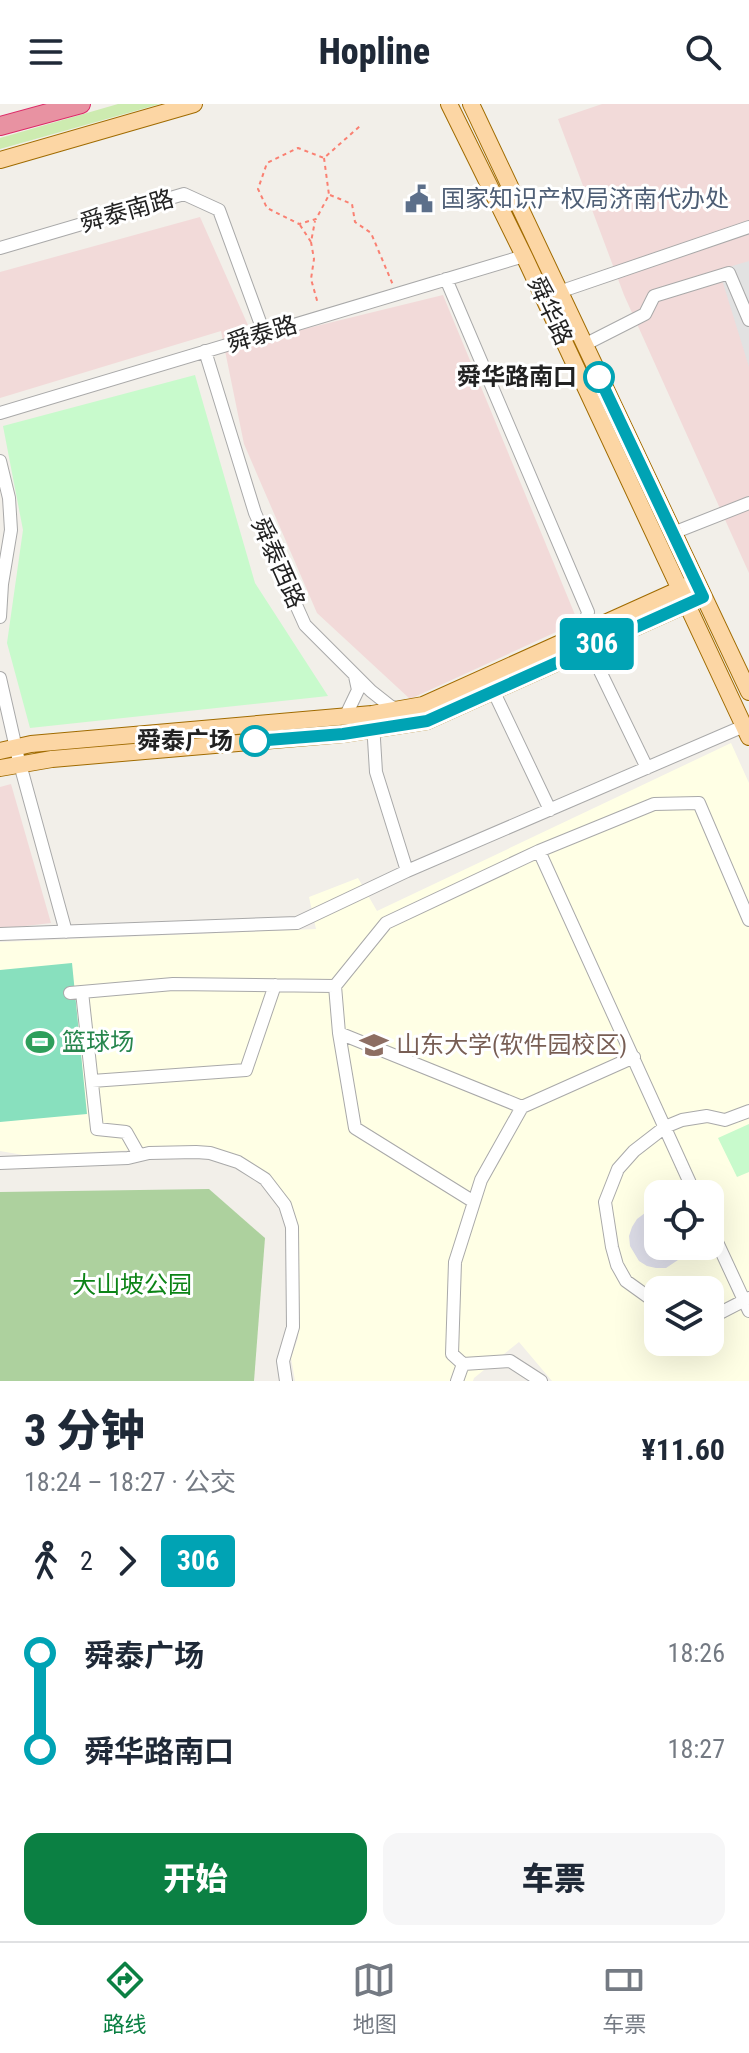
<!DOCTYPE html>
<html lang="zh">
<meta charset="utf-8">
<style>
body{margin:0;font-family:"Roboto Condensed","Noto Sans SC",sans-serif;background:#f6f6f7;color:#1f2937;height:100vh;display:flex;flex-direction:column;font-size:30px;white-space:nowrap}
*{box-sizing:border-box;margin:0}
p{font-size:26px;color:#747a83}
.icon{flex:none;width:44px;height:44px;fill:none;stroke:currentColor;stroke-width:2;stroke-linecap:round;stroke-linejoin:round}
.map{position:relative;height:1277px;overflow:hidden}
.sheet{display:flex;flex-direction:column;background:#fff;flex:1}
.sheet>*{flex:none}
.badge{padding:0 16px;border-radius:6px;font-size:28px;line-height:52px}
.tools{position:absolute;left:644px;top:1076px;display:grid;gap:16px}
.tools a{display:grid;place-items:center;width:80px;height:80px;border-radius:16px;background:#fff;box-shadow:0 8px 32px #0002;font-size:40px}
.map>.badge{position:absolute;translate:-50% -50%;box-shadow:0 0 0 4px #fff}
.legs{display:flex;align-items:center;gap:12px;height:88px;padding:0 24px;font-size:26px}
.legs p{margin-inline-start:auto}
.overview{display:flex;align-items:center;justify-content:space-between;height:136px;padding:0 24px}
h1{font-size:44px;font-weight:800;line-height:60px}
.action{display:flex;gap:16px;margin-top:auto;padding:16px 24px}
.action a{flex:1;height:92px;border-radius:16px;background:#0b8043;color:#fff;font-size:32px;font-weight:800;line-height:92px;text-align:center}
.action a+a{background:#f6f6f7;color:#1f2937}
ul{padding:0 24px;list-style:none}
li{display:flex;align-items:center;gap:28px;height:96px;font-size:30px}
li i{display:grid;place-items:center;width:12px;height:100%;margin:0 10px;background:currentColor}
li i::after{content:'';width:20px;height:20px;margin:-10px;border:6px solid;border-radius:50%;background:#fff}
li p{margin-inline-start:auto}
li:first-child i{background:linear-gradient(#0000 50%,currentColor 0)}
li:last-child i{background:linear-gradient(currentColor 50%,#0000 0)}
header{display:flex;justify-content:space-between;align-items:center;height:104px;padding:0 24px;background:#fff;font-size:36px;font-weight:800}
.tabs{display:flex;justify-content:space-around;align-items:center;height:112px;border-top:2px solid #e0e1e3;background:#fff;font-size:22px;color:#747a83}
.tabs a{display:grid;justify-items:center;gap:4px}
.tabs .on{color:#0b8043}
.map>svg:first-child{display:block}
.commercial{fill:#f2dad9}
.education{fill:#ffffe5;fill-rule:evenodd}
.grass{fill:#cdebb0}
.forest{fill:#add19e}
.park{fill:#c8facc}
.pitch{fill:#88e0be}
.parking{fill:#e2e2e2}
.plaza{fill:#dddde8}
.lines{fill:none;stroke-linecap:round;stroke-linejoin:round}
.minor-casing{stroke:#a9a9a9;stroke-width:14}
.major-casing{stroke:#a06b00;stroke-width:18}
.highway-casing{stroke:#dc2a67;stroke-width:20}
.path{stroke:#fa8072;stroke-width:2;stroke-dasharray:4 4;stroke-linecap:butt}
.minor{stroke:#fff;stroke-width:12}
.major{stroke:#fcd6a4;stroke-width:16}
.highway{stroke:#e892a2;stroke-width:18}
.line-1-casing{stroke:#fff;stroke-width:18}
.line-1{stroke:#00a3b4;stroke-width:12}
.stop-1-dot{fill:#fff;stroke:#00a3b4;stroke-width:4}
.labels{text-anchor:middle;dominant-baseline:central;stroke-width:6;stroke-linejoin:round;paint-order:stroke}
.service-label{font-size:24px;fill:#4e5e75;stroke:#fff;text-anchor:start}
.street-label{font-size:24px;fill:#222;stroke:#fff}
.stop-label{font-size:24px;font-weight:bold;fill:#222;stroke:#fff;text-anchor:end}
.leisure-label{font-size:24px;fill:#27864d;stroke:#fff;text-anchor:start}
.education-label{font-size:24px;fill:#785e54;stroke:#fff;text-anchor:start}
.park-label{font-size:24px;fill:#0c8416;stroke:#fff}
</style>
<header><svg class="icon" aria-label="menu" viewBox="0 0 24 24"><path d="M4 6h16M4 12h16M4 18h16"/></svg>Hopline<svg class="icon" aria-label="search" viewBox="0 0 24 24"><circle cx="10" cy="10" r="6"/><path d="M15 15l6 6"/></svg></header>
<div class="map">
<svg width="749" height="1277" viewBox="0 0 749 1277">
<rect width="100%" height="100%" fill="#f2efe9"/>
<!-- commercial -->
<path class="commercial" d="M602,0h147v469l-125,-278 -66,-176z
M200,113l55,124 188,-46 135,327 -168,77 -93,-86 -73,-169 -23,-113 -221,67v-126z
M11,680l40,139 -51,6v-142z"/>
<!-- education -->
<path class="education" d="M731,639l18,40v598h-197l-33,-39 -45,36 -1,3h-178l-4,-23 7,-20 2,-22 -3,-90 -6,-22 -24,-31 -26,-16 -34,-10 -184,8 -23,-4v-209l316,-13 -7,-32 49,-19 19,33zM658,1090h52v52h-52zM658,1186h52v52h-52z"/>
<!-- grass -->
<path class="grass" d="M118,0h42l-160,45v-11z"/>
<!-- forest -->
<path class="forest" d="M209,1085l56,49 -11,143h-254v-189z"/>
<!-- park -->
<path class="park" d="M195,271l60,208 73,113 -298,32 -23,-85 16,-113 -20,-104z
M749,1020v48l-12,5 -19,-39z"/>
<!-- pitch -->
<path class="pitch" d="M72,859l15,151 -87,8v-152z"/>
<!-- parking -->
<path class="parking" d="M749,157v106l-30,-97z"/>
<!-- plaza -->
<path class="plaza" d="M655,1106h3v36h29l-6,12 -15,10h-10l-9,-2 -8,-5 -9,-15 -1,-10 3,-9 5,-8 8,-6z"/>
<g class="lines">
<defs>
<path id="minor" d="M0,144l184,-54 35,16 45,123
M446,175l142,333 -6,22 65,134
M559,188l190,-65
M584,241l61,-31 9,-18 75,-23 20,47
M205,247l50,162 50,112 66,66 19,15 10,4
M0,309l524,-157
M0,357l9,37 2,32 -9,54 -2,33
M673,429l76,-30
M0,574l18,79 48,175
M491,582l59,124
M343,612l3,-1 12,-25 -3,-14
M373,619l3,49 31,99
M539,747l156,343
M0,830l297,-11 110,-52 337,-145 5,1
M82,888l15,137 29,3 13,23
M70,889l103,-9 162,2
M339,929l183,74
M92,977l154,-11 29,-85
M0,1059l128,-5 21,-5 47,-1 14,1 28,9 27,17 20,26 7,22 1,100 -10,34 3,20
M474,1098l-119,-74 -16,-95 -4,-47 51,-63 153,-72 115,-47 45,-1 50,117
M710,1123l39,84
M658,1200l-32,-23 -9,-16 -5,-18 -7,-45 13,-33 16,-18 31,-24 17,-7 25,-4 18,4 24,-9
M710,1210l6,1 33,-17
M457,1277l6,-17
M541,1277l-31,-20 -47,3 -11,-10 3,-92 26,-82 41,-73 112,-50"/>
<path id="major" d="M449,0l75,152 225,481
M471,0l278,588
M0,56l194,-56
M0,647l31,-7 341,-30 51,-9 273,-123
M0,664l52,-9 291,-25 84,-13 276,-124"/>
<path id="highway" d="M0,22l81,-22"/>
</defs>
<!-- minor casing -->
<use href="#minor" class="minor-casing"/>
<!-- major casing -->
<use href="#major" class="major-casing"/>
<!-- highway casing -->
<use href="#highway" class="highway-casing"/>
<!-- path -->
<path class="path" d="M324,54l5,37 -13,24 -17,5 -32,-16 -9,-19 9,-26 31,-15 26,10 36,-32
M330,91l22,9 3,18 16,11 22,52
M300,121l11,17 4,-21
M311,138l3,17 -3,20 7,25"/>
<!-- minor -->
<use href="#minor" class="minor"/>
<!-- major -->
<use href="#major" class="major"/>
<!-- highway -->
<use href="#highway" class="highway"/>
</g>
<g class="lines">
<defs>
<path id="line-1" d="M255,637l88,-7 84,-13 276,-124 -104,-220"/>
</defs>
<!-- line-1 casing -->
<use href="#line-1" class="line-1-casing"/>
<!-- line-1 -->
<use href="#line-1" class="line-1"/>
</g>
<!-- icons -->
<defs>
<symbol id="civic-bare" viewBox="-9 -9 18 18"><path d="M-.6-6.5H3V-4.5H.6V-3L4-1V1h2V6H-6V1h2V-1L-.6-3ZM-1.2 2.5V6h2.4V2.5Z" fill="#5c6f8a" stroke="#fff" stroke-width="2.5" paint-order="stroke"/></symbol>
<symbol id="stadium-bare" viewBox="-9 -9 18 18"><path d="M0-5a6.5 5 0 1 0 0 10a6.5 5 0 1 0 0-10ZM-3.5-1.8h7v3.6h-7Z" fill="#2e9e5b" stroke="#fff" stroke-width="2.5" paint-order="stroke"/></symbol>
<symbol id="university-bare" viewBox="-9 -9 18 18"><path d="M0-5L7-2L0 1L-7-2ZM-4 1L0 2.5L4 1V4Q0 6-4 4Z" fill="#8d6e63" stroke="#fff" stroke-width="2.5" paint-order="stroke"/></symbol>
</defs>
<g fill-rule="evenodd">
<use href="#civic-bare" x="399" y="75" width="40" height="40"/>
<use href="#stadium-bare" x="20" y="918" width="40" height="40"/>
<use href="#university-bare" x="354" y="921" width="40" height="40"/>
</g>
<!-- markers -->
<g class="stop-1-dot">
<circle cx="599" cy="273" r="14"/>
<circle cx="255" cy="637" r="14"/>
</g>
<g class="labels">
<!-- service labels -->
<g class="service-label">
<text x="441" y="95">国家知识产权局济南代办处</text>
</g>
<!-- street labels -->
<g class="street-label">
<text transform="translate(127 107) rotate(-16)">舜泰南路</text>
<text transform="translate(550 207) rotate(65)">舜华路</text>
<text transform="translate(262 230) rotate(-17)">舜泰路</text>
<text transform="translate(278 459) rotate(66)">舜泰西路</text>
</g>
<!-- stop labels -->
<g class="stop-label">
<text x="577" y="273">舜华路南口</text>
<text x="233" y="637">舜泰广场</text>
</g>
<!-- leisure labels -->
<g class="leisure-label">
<text x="62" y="938">篮球场</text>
</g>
<!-- education labels -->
<g class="education-label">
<text x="396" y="941">山东大学(软件园校区)</text>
</g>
<!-- park labels -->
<g class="park-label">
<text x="132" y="1181">大山坡公园</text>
</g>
</g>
</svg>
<div class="tools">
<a><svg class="icon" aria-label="locate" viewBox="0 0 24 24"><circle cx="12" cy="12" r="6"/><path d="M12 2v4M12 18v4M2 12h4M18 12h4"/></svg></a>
<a><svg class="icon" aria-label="layers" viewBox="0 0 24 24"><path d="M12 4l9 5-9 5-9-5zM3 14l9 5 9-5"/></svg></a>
</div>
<b class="badge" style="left:597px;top:540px;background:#00a3b4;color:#fff">306</b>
</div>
<section class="sheet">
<div class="overview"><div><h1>3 分钟</h1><p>18:24 – 18:27 · 公交</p></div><b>¥11.60</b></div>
<div class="legs"><svg class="icon" aria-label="walk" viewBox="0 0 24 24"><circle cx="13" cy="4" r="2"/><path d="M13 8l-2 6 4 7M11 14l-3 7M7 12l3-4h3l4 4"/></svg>2<svg class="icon" aria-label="forward" viewBox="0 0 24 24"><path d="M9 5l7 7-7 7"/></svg><b class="badge" style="background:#00a3b4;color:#fff">306</b></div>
<ul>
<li><i style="color:#00a3b4"></i><b>舜泰广场</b><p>18:26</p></li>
<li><i style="color:#00a3b4"></i><b>舜华路南口</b><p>18:27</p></li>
</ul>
<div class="action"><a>开始</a><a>车票</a></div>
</section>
<nav class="tabs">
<a class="on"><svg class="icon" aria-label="directions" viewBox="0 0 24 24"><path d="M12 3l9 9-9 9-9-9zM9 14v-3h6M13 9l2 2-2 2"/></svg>路线</a>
<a><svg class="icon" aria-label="map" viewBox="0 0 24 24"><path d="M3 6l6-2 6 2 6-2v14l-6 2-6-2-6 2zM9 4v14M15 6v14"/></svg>地图</a>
<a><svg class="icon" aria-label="tickets" viewBox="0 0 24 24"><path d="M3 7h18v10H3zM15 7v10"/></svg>车票</a>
</nav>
